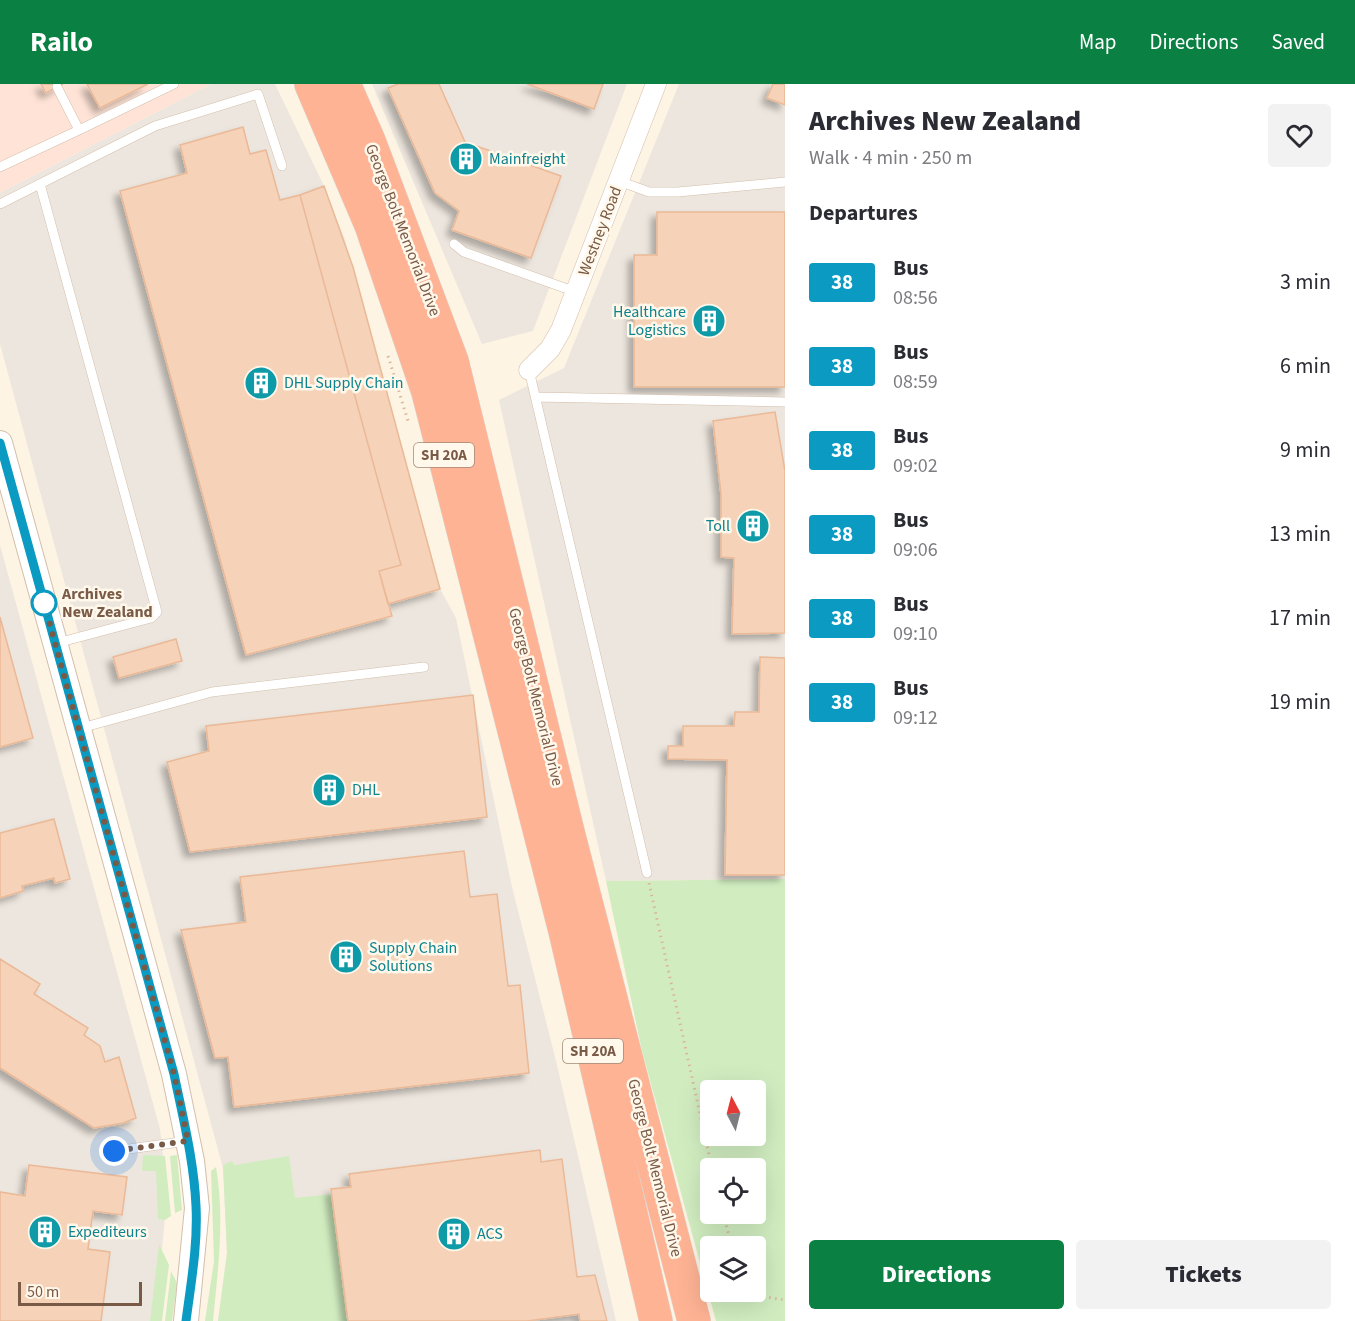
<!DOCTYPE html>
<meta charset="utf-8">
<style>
body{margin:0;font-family:"Source Sans 3",sans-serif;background:#f2f2f3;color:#2b2b33;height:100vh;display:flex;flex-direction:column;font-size:22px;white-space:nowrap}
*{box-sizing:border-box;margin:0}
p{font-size:20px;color:#7c7c81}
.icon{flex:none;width:33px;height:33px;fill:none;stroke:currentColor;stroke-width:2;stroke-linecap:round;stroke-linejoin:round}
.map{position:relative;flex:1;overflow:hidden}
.drawer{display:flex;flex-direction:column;background:#fff;width:570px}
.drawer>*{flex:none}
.badge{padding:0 12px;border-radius:4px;font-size:21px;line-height:39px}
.needle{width:39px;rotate:353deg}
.controls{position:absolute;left:700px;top:996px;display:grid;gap:12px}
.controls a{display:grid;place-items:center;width:66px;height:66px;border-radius:6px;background:#fff;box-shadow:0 6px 24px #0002;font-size:30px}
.scale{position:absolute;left:18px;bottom:15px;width:124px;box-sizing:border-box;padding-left:6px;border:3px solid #795a46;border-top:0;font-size:16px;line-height:21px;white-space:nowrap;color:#795a46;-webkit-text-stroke:4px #fff8eb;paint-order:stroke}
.you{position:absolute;width:30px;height:30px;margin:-15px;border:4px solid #fff;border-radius:50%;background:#1a73e8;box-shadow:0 0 0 9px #1a73e833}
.map>.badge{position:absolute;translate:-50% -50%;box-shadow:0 0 0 3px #fff}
h2{padding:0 24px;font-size:22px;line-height:54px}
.round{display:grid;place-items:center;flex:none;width:63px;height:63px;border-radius:6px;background:#f2f2f3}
.head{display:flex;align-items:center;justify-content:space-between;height:102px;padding:0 24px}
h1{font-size:28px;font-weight:800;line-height:45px}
.primary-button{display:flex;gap:12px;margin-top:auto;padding:12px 24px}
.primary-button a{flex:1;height:69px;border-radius:6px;background:#0b8043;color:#fff;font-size:24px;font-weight:800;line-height:69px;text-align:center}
.primary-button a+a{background:#f2f2f3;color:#2b2b33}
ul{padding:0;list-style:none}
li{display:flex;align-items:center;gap:18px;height:84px;padding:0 24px}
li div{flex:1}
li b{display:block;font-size:22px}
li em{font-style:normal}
li .badge{min-width:66px;font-weight:700;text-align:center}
header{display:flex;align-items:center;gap:36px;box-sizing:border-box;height:84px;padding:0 30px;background:#0b8043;color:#fff}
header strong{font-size:28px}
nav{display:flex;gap:33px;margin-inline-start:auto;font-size:21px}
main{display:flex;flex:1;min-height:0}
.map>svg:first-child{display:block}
.commercial{fill:#ffe3d6}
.industrial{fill:#ede6de}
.green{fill:#d1edc0;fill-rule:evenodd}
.building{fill:#f6d2b8;stroke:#eab997;stroke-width:1.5;filter:url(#shadow)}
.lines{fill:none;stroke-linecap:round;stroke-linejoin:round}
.service-casing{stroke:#d3beab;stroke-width:10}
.minor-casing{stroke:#d3beab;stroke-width:21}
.tertiary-casing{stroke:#d3beab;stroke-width:26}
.motorway-casing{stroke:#dfd7d3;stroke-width:34}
.path{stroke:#dbb69b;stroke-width:3;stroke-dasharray:1.5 4.5;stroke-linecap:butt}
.service{stroke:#fff;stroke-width:9}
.minor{stroke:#fff;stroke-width:20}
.tertiary{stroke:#fff;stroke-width:24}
.motorway{stroke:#feb394;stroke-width:33}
.line-casing{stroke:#fff;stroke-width:14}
.line{stroke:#0a9ac2;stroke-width:9}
.walk{stroke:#795a46;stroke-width:6;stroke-dasharray:0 10.8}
.stop-dot{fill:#fff;stroke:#0a9ac2;stroke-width:3}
.labels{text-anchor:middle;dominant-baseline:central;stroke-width:5;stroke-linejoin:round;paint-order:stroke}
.shield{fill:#fff8eb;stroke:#a18978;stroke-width:1.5}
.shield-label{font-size:15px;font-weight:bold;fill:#795a46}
.culture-label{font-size:16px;fill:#0d838f;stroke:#fff8eb;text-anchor:start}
.street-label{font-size:16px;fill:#795a46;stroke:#fff8eb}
.stop-label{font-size:16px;font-weight:bold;fill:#795a46;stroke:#fff8eb;text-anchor:start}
</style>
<header>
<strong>Railo</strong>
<nav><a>Map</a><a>Directions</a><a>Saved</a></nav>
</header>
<main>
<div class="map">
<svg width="785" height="1237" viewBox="0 0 785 1237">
<defs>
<filter id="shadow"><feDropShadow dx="-5.5" dy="5.5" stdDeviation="3" flood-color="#0004"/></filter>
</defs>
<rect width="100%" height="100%" fill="#fef4e3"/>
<!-- commercial -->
<path class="commercial" d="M0,0h211l-211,109z"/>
<!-- industrial -->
<path class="industrial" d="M211,0h64l49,102 21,54 95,349 16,29 56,269 45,178 59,256h-398l9,-68 -4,-85 -223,-824v-151z
M372,0h255l-94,247 -51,13z
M679,0h106v795l-179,2 -107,-481 65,-32z
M0,461l160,584 7,63 -11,129h-156z"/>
<!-- green -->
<path class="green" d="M785,795v442h-69l-74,-270 -36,-170zM711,1006h45v46h-45zM711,1084h45v46h-45zM711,1162h45v46h-45z
M143,1071l22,1 6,60 -6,4 -7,-1 -2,-48h-14z
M177,1071l5,55 -7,3 -5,-57z
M289,1072l6,42 37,-4 16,127h-130l9,-68 -4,-88 9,-4 2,4z
M216,1083c9,52 2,102 -3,154h-8l9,-60 -3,-90z
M159,1160l10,21 -7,56h-12z
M171,1187l6,12 -5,38h-7z"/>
<!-- building -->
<path class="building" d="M41,0h22l-17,9z
M87,0h61l-48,24z
M398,0h41l26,58 96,34 -30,82 -79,-28 7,-19 -24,-18 -47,-105z
M527,0h76l-9,25z
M773,0h12v21l-18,-7z
M243,43l7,27 16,-4 14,50 20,-5 101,370 -22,6 13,45 -146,39 -126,-464 67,-18 -7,-28z
M324,102l29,81 87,322 -52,15 -9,-33 22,-6 -101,-370z
M657,128h128v175h-151v-132h23z
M775,328l10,59v162l-53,1 2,-76 -13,-1v-63l-8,-73z
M0,533l33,121 -33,9z
M176,555l6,22 -63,17 -6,-21z
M760,573l25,1v217h-60l2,-115 -59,-1v-13h15v-20h51l1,-14h24z
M473,611l14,122 -297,35 -23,-90 42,-11 -3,-25z
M54,735l16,60 -15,4 -1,-5 -32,8 1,5 -23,7v-65z
M464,767l6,46 27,-3 11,92 12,-1 9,88 -295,34 -6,-50 -13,1 -34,-128 65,-8 -6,-45z
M0,875l40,25 -6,10 54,34 -4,7 16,11 5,16 14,-5 17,61 -13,5 -29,5 -94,-60z
M540,1066l1,12 21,-3 15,118 18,-2 12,46h-27l-1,-7 -52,7h-179l-17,-132 20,-2 -2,-13z
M29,1081l98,12 -5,38 -29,-4 -5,38 22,3 -9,69h-101v-129l25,4z"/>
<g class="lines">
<defs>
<path id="service" d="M79,46l95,-46
M0,83l79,-37 -22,-43
M619,97l30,11h29l107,-10
M40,100l117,428 -6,6 -94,25
M0,120l155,-78 103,-32 24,72
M454,160l10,8 112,40
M529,286l118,503
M536,313l249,5
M81,644l131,-36 212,-25
M114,1067l74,-10"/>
<path id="minor" d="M529,286l21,-21 11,-19 95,-246"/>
<path id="tertiary" d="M0,359l174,631 18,87 5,47 -11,113"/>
<path id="motorway" d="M311,0l60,141 57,167 137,539 91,390
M344,0l25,57 83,220 116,471 126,489"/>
</defs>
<!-- service casing -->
<use href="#service" class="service-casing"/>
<!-- minor casing -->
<use href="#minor" class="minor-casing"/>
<!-- tertiary casing -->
<use href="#tertiary" class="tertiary-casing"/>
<!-- motorway casing -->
<use href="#motorway" class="motorway-casing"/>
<!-- path -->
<path class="path" d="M388,272l21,68
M649,799l63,285
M723,1130l9,32
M746,1208l7,3 32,5"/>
<!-- service -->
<use href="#service" class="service"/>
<!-- minor -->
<use href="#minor" class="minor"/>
<!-- tertiary -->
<use href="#tertiary" class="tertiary"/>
<!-- motorway -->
<use href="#motorway" class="motorway"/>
</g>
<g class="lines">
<defs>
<path id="line" d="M0,359l174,631c9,44 20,87 22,132 2,38 -5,77 -10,115"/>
</defs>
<!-- line casing -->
<use href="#line" class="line-casing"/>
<!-- line -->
<use href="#line" class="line"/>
<!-- walk -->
<path class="walk" d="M44,519l130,471 14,67 -74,10"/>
</g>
<!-- icons -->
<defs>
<symbol id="building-disc" viewBox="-11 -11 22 22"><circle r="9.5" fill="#0f9aa8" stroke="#fff8eb"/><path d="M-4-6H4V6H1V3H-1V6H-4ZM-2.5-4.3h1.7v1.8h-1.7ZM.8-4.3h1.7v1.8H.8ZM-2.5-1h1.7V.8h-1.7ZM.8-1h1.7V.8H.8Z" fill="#fff"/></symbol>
</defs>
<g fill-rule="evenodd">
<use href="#building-disc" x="447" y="56" width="38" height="38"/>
<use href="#building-disc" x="690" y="218" width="38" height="38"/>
<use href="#building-disc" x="242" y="280" width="38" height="38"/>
<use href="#building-disc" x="734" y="423" width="38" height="38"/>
<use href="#building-disc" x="310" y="687" width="38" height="38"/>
<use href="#building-disc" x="327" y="854" width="38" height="38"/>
<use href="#building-disc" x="26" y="1129" width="38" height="38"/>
<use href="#building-disc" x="435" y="1131" width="38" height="38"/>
</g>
<!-- markers -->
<circle class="stop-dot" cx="44" cy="519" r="12"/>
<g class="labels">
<!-- shield labels -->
<g class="shield">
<rect x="414" y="359" width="60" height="24" rx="4.5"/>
<rect x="563" y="955" width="60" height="24" rx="4.5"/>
</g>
<g class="shield-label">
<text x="444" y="371">SH 20A</text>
<text x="593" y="967">SH 20A</text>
</g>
<!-- culture labels -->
<g class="culture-label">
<text x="489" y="75">Mainfreight</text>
<text x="686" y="228" text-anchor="end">Healthcare<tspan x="686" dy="18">Logistics</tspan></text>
<text x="284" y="299">DHL Supply Chain</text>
<text x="730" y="442" text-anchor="end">Toll</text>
<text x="352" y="706">DHL</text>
<text x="369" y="864">Supply Chain<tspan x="369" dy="18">Solutions</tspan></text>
<text x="68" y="1148">Expediteurs</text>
<text x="477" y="1150">ACS</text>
</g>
<!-- street labels -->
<g class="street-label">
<text transform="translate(403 146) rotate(69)">George Bolt Memorial Drive</text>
<text transform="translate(600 147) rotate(-69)">Westney Road</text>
<text transform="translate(536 613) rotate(76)">George Bolt Memorial Drive</text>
<text transform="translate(655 1084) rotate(76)">George Bolt Memorial Drive</text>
</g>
<!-- stop labels -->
<g class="stop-label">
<text x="62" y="510">Archives<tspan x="62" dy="18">New Zealand</tspan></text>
</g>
</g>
</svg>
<div class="controls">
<a><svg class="needle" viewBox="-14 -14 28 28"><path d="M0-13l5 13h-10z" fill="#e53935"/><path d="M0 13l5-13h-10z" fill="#7c7c81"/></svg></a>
<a><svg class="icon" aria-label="locate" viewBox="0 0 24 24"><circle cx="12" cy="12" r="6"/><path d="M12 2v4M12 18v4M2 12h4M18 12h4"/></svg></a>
<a><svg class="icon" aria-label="layers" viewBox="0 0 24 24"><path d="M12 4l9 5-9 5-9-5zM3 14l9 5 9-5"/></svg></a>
</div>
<div class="scale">50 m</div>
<div class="you" style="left:114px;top:1067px"></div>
</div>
<section class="drawer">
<div class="head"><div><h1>Archives New Zealand</h1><p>Walk · 4 min · 250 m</p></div><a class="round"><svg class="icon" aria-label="heart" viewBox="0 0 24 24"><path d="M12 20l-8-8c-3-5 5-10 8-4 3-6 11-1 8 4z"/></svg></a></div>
<h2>Departures</h2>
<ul>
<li><span class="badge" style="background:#0a9ac2;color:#fff">38</span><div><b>Bus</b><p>08:56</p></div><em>3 min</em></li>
<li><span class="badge" style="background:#0a9ac2;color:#fff">38</span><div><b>Bus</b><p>08:59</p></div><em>6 min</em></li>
<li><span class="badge" style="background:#0a9ac2;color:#fff">38</span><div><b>Bus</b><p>09:02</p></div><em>9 min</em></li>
<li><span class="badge" style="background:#0a9ac2;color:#fff">38</span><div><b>Bus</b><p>09:06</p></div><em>13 min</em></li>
<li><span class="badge" style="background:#0a9ac2;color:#fff">38</span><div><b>Bus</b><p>09:10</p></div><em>17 min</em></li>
<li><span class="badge" style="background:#0a9ac2;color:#fff">38</span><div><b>Bus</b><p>09:12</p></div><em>19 min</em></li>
</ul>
<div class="primary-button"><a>Directions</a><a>Tickets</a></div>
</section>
</main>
